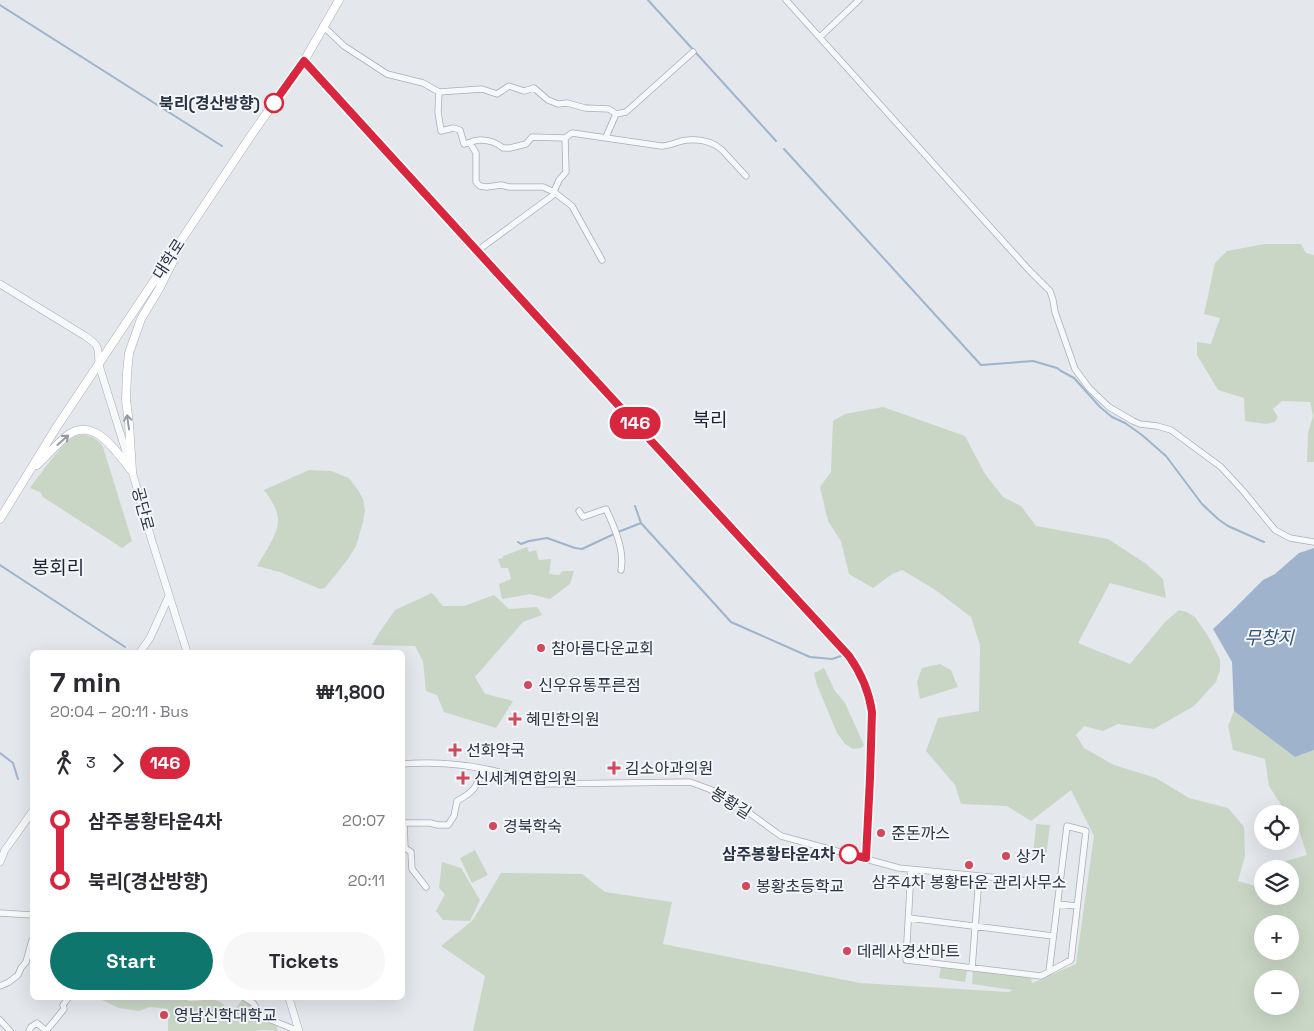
<!DOCTYPE html>
<meta charset="utf-8">
<style>
body{margin:0;font-family:"Space Grotesk","Noto Sans KR",sans-serif;background:#f7f7f7;color:#2b2b33;height:100vh;display:flex;flex-direction:column;font-size:19px;white-space:nowrap}
*{box-sizing:border-box;margin:0}
p{font-size:16px;color:#7c7c81}
.icon{flex:none;width:28px;height:28px;fill:none;stroke:currentColor;stroke-width:2;stroke-linecap:round;stroke-linejoin:round}
.map{position:relative;flex:1;overflow:hidden}
.panel{position:absolute;left:30px;top:650px;width:375px;height:350px;display:flex;flex-direction:column;background:#fff;border-radius:8px;box-shadow:0 5px 20px #0002}
.panel>*{flex:none}
.badge{padding:0 10px;border-radius:16px;font-size:18px;line-height:32px}
.controls{position:absolute;left:1254px;top:805px;display:grid;gap:10px}
.controls a{display:grid;place-items:center;width:45px;height:45px;border-radius:50%;background:#fff;box-shadow:0 5px 20px #0002;font-size:25px}
.map>.badge{position:absolute;translate:-50% -50%;box-shadow:0 0 0 2px #fff}
.legs{display:flex;align-items:center;gap:8px;height:55px;padding:0 20px;font-size:16px}
.legs p{margin-inline-start:auto}
.overview{display:flex;align-items:center;justify-content:space-between;height:85px;padding:0 20px}
h1{font-size:28px;font-weight:800;line-height:38px}
.button{display:flex;gap:10px;margin-top:auto;padding:10px 20px}
.button a{flex:1;height:58px;border-radius:30px;background:#0f766e;color:#fff;font-size:20px;font-weight:800;line-height:58px;text-align:center}
.button a+a{background:#f7f7f7;color:#2b2b33}
ul{padding:0 20px;list-style:none}
li{display:flex;align-items:center;gap:18px;height:60px;font-size:19px}
li i{display:grid;place-items:center;width:8px;height:100%;margin:0 6px;background:currentColor}
li i::after{content:'';width:12px;height:12px;margin:-6px;border:4px solid;border-radius:50%;background:#fff}
li p{margin-inline-start:auto}
li:first-child i{background:linear-gradient(#0000 50%,currentColor 0)}
li:last-child i{background:linear-gradient(currentColor 50%,#0000 0)}
.map>svg:first-child{display:block}
.green{fill:#c9d6c5;fill-rule:evenodd}
.water{fill:#9fb4cc}
.lines{fill:none;stroke-linecap:round;stroke-linejoin:round}
.stream{stroke:#9fb4cc;stroke-width:2}
.minor-casing{stroke:#a9aeb7;stroke-width:7}
.tertiary-casing{stroke:#a9aeb7;stroke-width:8}
.secondary-casing{stroke:#a9aeb7;stroke-width:9}
.minor{stroke:#f7f8fa;stroke-width:5.5}
.tertiary{stroke:#f7f8fa;stroke-width:7}
.secondary{stroke:#fff;stroke-width:8}
.oneway{stroke:#959aa2}
.line-1-casing{stroke:#fff;stroke-width:11}
.line-1{stroke:#d7263d;stroke-width:8}
.stop-1-dot{fill:#fff;stroke:#d7263d;stroke-width:2.5}
.poi-dot{fill:#d1495b;stroke:#f4f6f9;stroke-width:2}
.labels{text-anchor:middle;dominant-baseline:central;stroke-width:4;stroke-linejoin:round;paint-order:stroke}
.stop-label{font-size:16px;font-weight:bold;fill:#2b3445;stroke:#f4f6f9;text-anchor:end}
.street-label{font-size:16px;fill:#2b3445;stroke:#f4f6f9}
.poi-label{font-size:16px;fill:#2b3445;stroke:#f4f6f9;text-anchor:start}
.water-label{font-size:18px;font-style:italic;fill:#34527a;stroke:#f4f6f9}
.quarter-label{font-size:19px;fill:#1d2536;stroke:#f4f6f9}
</style>
<div class="map">
<svg width="1314" height="1031" viewBox="0 0 1314 1031">
<rect width="100%" height="100%" fill="#e4e7ec"/>
<!-- green -->
<path class="green" d="M1265,244h36l5,9 8,2v207h-7l1,-29 5,-17 -3,-14 -28,-1 -9,8 5,8 -3,5 -9,2 -21,-3 -1,-23 -26,-8 -21,-35v-13l14,2 9,-26 -16,-4 11,-51 12,-12z
M883,407l82,29 20,38 18,23 18,9 15,20 72,13 37,24 18,16 3,19 -56,-15 -32,60 52,21 35,-42 14,-12 8,2 8,5 13,19 12,23v11l-4,12 -22,24 -40,23 -36,-5 -15,7 -19,-5 -8,9 8,13 30,17 42,13 33,20 39,10 16,19 1,29 -7,25 24,7v8h28v-27h-15l1,-5 31,-9 -8,-25 -9,-12v-4h-3l-18,-28 -4,-27 -32,-9 -5,-24 6,-15 61,46 19,-7v281h-841l12,-55 -44,-30 32,-26 28,-47 81,1 23,18 67,10 -9,42 197,39 149,9 4,-2 -41,-6 1,-13 58,7 1,5 44,-19 18,-128 -23,-46 -40,31 -24,-15 -46,-2 -6,-19 -29,-34 12,-33 41,-7 1,-66 -9,-28 -37,-28 -32,-19 -10,4 -19,14 -24,-14 -8,-33 -13,-20 -8,-34 11,-15 2,-51 12,-7zM1262,924h28v27h-28zM1262,979h28v27h-28z
M84,435c9,2 14,4 19,12l29,94 -10,7 -79,-51 -3,-5 -10,-4c9,-12 33,-47 46,-52 2,-1 5,-1 8,-1z
M309,470l22,1 18,7 9,12 5,9 2,11 -2,12 -7,24 -8,13 -23,29 -5,1 -40,-17 -23,-6c6,-10 20,-31 21,-43 1,-12 -7,-24 -14,-33z
M527,547l2,5 7,-2 3,10 12,-1 -2,15 10,1 4,-4h11l-4,13 -20,15 -20,-5 -28,5 -3,-15 12,-5 -3,-11h-7l-3,-9 5,-1v-2z
M432,593l11,13h21l30,-11 15,14 28,-2 5,8 -19,7 -48,55 10,17 28,7 -17,27 -52,-16 -7,-17 -11,-4 -3,-30 -8,-15 -43,-1 7,-12 16,-23z
M940,664l11,6 7,17 -38,12 -3,-17 5,-14z
M824,668l11,23 10,12 19,42 -3,3 -8,1 -8,-5 -8,-11 -20,-48 -3,-12z
M1036,824l14,1 -4,32 -13,-1z
M475,850l13,25 -16,8 -12,-25z
M442,862l19,6 19,32 -10,21 -27,-1 -7,-9 9,-17 -6,-6z
M941,967l26,4 -2,11 -26,-4z
M101,998h85l2,3c10,2 22,-5 32,1 4,2 8,8 11,12l12,-15 33,25 2,7 -15,-1 -8,1h-87v-22l-18,-2 -11,4 -20,-3 -19,-9z"/>
<!-- water -->
<path class="water" d="M1314,548v202l-19,7 -61,-46 -2,-49 -19,-33 18,-17 32,-32 12,-6 24,-21z"/>
<g class="lines">
<!-- stream -->
<path class="stream" d="M648,0l128,141
M0,5l222,141
M784,149l197,216 52,-4 24,7 4,3 13,7 26,29 12,10 13,6 17,12 24,21 36,48 16,15 10,7 36,16
M635,506l6,17 90,99 79,35 22,2 9,-3
M618,532l23,-9
M518,542l3,2 8,-3 18,-3 28,10 7,1 32,-15
M0,565l125,82
M0,753l13,10 5,16"/>
<defs>
<path id="minor" d="M786,0l242,269 22,22 3,9 2,12 20,57 14,19 20,19 24,14 7,3 17,2 14,4 50,37 23,25 31,38 15,8 24,4
M323,26l21,20 43,28 36,9 16,9 43,-3 15,5 12,-8 15,5 10,-3 14,12 10,4 9,-1 18,5 24,1 7,5 10,-2 67,-60
M820,37l39,-37
M304,61l258,283 282,305c15,19 24,39 28,63l-2,66 -4,80
M439,92l-1,20 3,19 12,-3 7,2 4,14c5,-1 11,-4 16,-4 9,0 16,2 23,8h7l16,-4 6,-7 33,1 7,-5 89,13c11,0 18,-6 27,-6 12,-1 25,2 34,10l24,26
M606,137l10,-23
M470,143l6,10v29l4,4 7,1 14,-2 8,2h34l11,5 18,14 30,54
M477,251l75,-55 7,-16 7,-8 -1,-34
M579,511l4,6 23,-8c8,17 19,42 15,61
M402,764c35,-3 72,1 105,10 13,3 25,8 38,10l145,-2 19,7 24,12 48,35 118,32 161,16
M402,823h28l8,2h10l6,-9 3,-15c18,-10 19,-13 26,-32
M404,823l1,25 6,4 1,17 14,18
M911,870l-5,90 135,16 30,-16 15,-129 -19,-5 -18,146
M1057,904l20,2
M0,913l32,2
M909,918l144,18
M972,968l7,-91
M0,986l9,-4 9,-7 3,-7 5,-6 6,-22
M245,998l8,5 9,13 36,15
M0,1020l10,11
M29,1031l2,-4 6,-4 9,8 18,-22 -1,-4 5,-7"/>
<path id="tertiary" d="M0,284l85,52c15,10 13,11 14,29l33,106 19,67 36,114
M140,652l10,-14 19,-42
M0,862l5,-12 27,-38
M289,998l10,33"/>
<path id="secondary" d="M37,465c10,-10 20,-21 31,-30 27,-19 49,18 64,36
M132,471l-3,-47 -3,-24 1,-27 2,-20 12,-34 18,-30 15,-30
M0,519l56,-91 196,-294 52,-73 35,-61"/>
</defs>
<!-- minor casing -->
<use href="#minor" class="minor-casing"/>
<!-- tertiary casing -->
<use href="#tertiary" class="tertiary-casing"/>
<!-- secondary casing -->
<use href="#secondary" class="secondary-casing"/>
<!-- minor -->
<use href="#minor" class="minor"/>
<!-- tertiary -->
<use href="#tertiary" class="tertiary"/>
<!-- secondary -->
<use href="#secondary" class="secondary"/>
</g>
<!-- one-way arrows -->
<defs><path id="oneway-shaft" d="M-6 0H5M1.5-3L5.5 0L1.5 3" fill="none" stroke-width="1.6" stroke-linecap="round" stroke-linejoin="round" transform="scale(1.25)"/></defs>
<g class="oneway">
<use href="#oneway-shaft" transform="translate(128 422) rotate(-98)"/>
<use href="#oneway-shaft" transform="translate(63 440) rotate(-42)"/>
</g>
<g class="lines">
<defs>
<path id="line-1" d="M274,103l30,-42 258,283 287,312c12,17 20,35 23,56l-2,66 -4,80 -17,-4"/>
</defs>
<!-- line-1 casing -->
<use href="#line-1" class="line-1-casing"/>
<!-- line-1 -->
<use href="#line-1" class="line-1"/>
</g>
<!-- markers -->
<g class="stop-1-dot">
<circle cx="274" cy="103" r="9"/>
<circle cx="849" cy="854" r="9"/>
</g>
<g class="poi-dot">
<circle cx="541" cy="648" r="5"/>
<circle cx="528" cy="685" r="5"/>
<path d="M512.5 711.5h5v5h5v5h-5v5h-5v-5h-5v-5h5z"/>
<path d="M452.5 742.5h5v5h5v5h-5v5h-5v-5h-5v-5h5z"/>
<path d="M611.5 760.5h5v5h5v5h-5v5h-5v-5h-5v-5h5z"/>
<path d="M460.5 770.5h5v5h5v5h-5v5h-5v-5h-5v-5h5z"/>
<circle cx="493" cy="826" r="5"/>
<circle cx="881" cy="833" r="5"/>
<circle cx="1006" cy="856" r="5"/>
<circle cx="969" cy="865" r="5"/>
<circle cx="746" cy="886" r="5"/>
<circle cx="847" cy="951" r="5"/>
<circle cx="164" cy="1015" r="5"/>
</g>
<g class="labels">
<!-- stop labels -->
<g class="stop-label">
<text x="260" y="103">북리(경산방향)</text>
<text x="835" y="854">삼주봉황타운4차</text>
</g>
<!-- street labels -->
<g class="street-label">
<text transform="translate(169 259) rotate(-57)">대학로</text>
<text transform="translate(143 509) rotate(75)">공단로</text>
<text transform="translate(731 803) rotate(32)">봉황길</text>
</g>
<!-- poi labels -->
<g class="poi-label">
<text x="551" y="648">참아름다운교회</text>
<text x="538" y="685">신우유통푸른점</text>
<text x="526" y="719">혜민한의원</text>
<text x="466" y="750">선화약국</text>
<text x="625" y="768">김소아과의원</text>
<text x="474" y="778">신세계연합의원</text>
<text x="503" y="826">경북학숙</text>
<text x="891" y="833">준돈까스</text>
<text x="1016" y="856">상가</text>
<text x="969" y="882" text-anchor="middle">삼주4차 봉황타운 관리사무소</text>
<text x="756" y="886">봉황초등학교</text>
<text x="857" y="951">데레사경산마트</text>
<text x="174" y="1015">영남신학대학교</text>
</g>
<!-- water labels -->
<g class="water-label">
<text x="1269" y="637">무창지</text>
</g>
<!-- quarter labels -->
<g class="quarter-label">
<text x="710" y="419">북리</text>
<text x="58" y="567">봉회리</text>
</g>
</g>
</svg>
<div class="controls">
<a><svg class="icon" aria-label="locate" viewBox="0 0 24 24"><circle cx="12" cy="12" r="6"/><path d="M12 2v4M12 18v4M2 12h4M18 12h4"/></svg></a>
<a><svg class="icon" aria-label="layers" viewBox="0 0 24 24"><path d="M12 4l9 5-9 5-9-5zM3 14l9 5 9-5"/></svg></a>
<a>+</a>
<a>−</a>
</div>
<b class="badge" style="left:635px;top:423px;background:#d7263d;color:#fff">146</b>
<section class="panel">
<div class="overview"><div><h1>7 min</h1><p>20:04 – 20:11 · Bus</p></div><b>₩1,800</b></div>
<div class="legs"><svg class="icon" aria-label="walk" viewBox="0 0 24 24"><circle cx="13" cy="4" r="2"/><path d="M13 8l-2 6 4 7M11 14l-3 7M7 12l3-4h3l4 4"/></svg>3<svg class="icon" aria-label="forward" viewBox="0 0 24 24"><path d="M9 5l7 7-7 7"/></svg><b class="badge" style="background:#d7263d;color:#fff">146</b></div>
<ul>
<li><i style="color:#d7263d"></i><b>삼주봉황타운4차</b><p>20:07</p></li>
<li><i style="color:#d7263d"></i><b>북리(경산방향)</b><p>20:11</p></li>
</ul>
<div class="button"><a>Start</a><a>Tickets</a></div>
</section>
</div>
